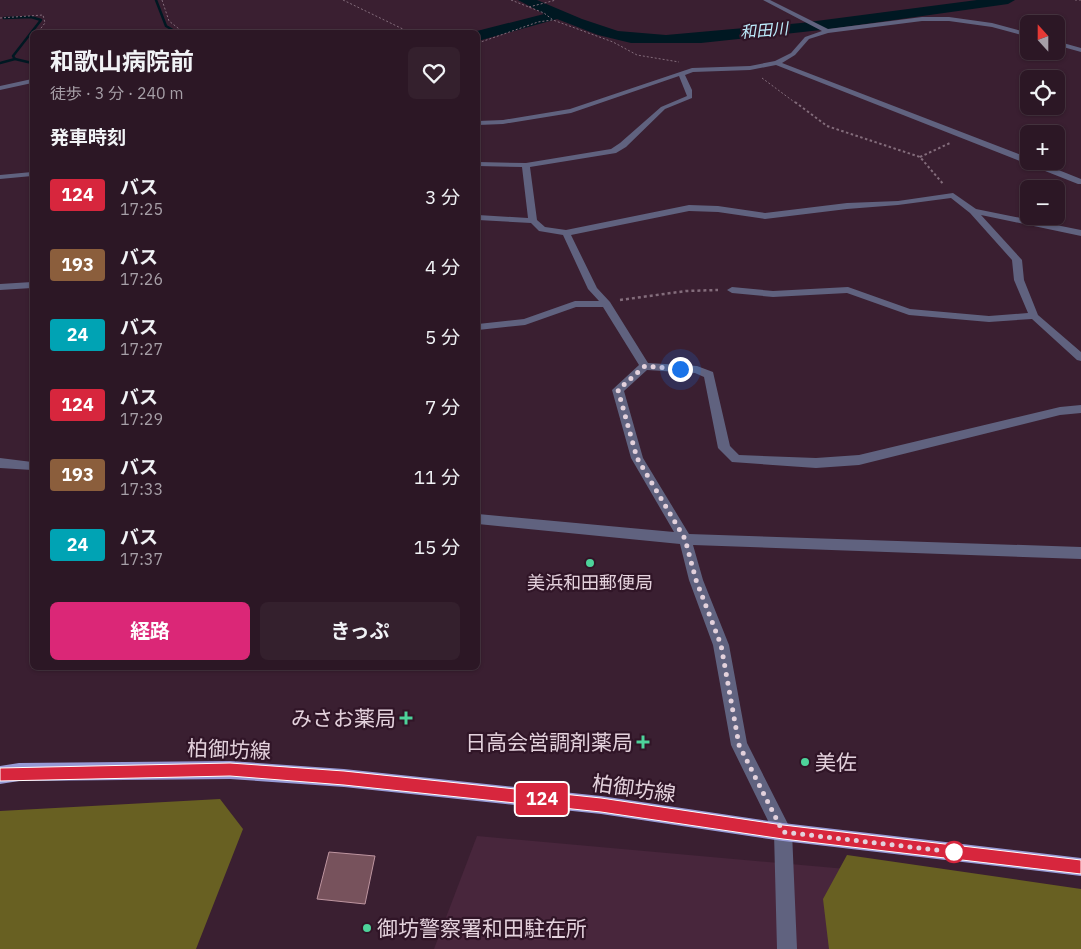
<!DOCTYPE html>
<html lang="ja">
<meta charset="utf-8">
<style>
body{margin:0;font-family:"IBM Plex Sans","Noto Sans JP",sans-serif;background:#34202d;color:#f1f3f6;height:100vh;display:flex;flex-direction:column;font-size:19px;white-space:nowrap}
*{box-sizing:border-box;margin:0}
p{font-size:16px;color:#a69fa7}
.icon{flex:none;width:28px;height:28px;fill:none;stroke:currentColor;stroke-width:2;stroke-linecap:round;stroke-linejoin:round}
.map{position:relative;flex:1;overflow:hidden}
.side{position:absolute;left:30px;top:30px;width:450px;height:640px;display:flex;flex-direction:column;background:#2c1725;border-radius:8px;box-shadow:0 1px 4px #0004,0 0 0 1px #483642}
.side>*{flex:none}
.badge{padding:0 10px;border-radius:4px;font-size:18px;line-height:32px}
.needle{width:32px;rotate:339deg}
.buttons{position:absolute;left:1020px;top:15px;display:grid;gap:10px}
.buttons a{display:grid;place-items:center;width:45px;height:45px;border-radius:8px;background:#2c1725;box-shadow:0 1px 4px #0004,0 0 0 1px #483642;font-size:25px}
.you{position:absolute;width:25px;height:25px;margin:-12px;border:4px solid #fff;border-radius:50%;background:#1a73e8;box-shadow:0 0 0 8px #1a73e833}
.map>.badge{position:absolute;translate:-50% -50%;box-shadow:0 0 0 2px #fff}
h2{padding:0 20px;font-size:19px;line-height:45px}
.round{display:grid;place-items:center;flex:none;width:52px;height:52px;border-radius:8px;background:#34202d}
.overview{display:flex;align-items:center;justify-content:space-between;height:85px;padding:0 20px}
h1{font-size:24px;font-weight:700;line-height:38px}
.action{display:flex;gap:10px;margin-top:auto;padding:10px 20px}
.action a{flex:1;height:58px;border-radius:8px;background:#db2777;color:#fff;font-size:20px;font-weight:700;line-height:58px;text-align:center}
.action a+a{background:#34202d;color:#f1f3f6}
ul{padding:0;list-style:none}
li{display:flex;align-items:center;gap:15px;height:70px;padding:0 20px}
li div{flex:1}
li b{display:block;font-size:19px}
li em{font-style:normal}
li .badge{min-width:55px;font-weight:700;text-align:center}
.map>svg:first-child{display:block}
.built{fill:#48263c}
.forest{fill:#686022}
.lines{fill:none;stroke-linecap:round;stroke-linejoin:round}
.stream{stroke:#001822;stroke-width:2.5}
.river{fill:#001822;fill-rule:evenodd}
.building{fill:#77525c;stroke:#be95a0}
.path-far2{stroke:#836c7b;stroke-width:1;stroke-dasharray:2 2;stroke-linecap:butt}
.path-far1{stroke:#836c7b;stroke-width:2;stroke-dasharray:2.5 2.5;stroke-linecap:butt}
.path{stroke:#836c7b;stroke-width:2.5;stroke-dasharray:3 3;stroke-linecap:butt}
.minor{fill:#60627f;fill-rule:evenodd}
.major{fill:#9699d5;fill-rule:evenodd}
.line{fill:#d7263d;stroke:#fff}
.walk{stroke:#e3d1dc;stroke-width:5;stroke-dasharray:0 9}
.poi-dot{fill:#4dd39a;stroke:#301527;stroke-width:2}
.stop-dot{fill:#fff;stroke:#d7263d;stroke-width:2.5}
.labels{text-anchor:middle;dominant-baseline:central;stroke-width:4.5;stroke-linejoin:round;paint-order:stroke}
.far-water-label{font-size:16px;font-style:italic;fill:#bcebfb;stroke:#301527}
.poi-label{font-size:18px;fill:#e3d1dc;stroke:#301527}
.near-poi-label{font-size:21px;fill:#e3d1dc;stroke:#301527;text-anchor:end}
.near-street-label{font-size:21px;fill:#e3d1dc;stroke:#301527}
</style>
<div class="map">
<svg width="1081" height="949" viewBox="0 0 1081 949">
<rect width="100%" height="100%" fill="#3a1f31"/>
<!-- built -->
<path class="built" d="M477,836l604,54v59h-647z"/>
<!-- forest -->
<path class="forest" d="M220,799l23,30 -47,120h-196v-138z
M847,855l234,34v60h-252l-6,-50z"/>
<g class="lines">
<!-- stream -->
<path class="stream" d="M156,0l10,26 10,6
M4,18l27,-1 10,3 -28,36 2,3
M0,63l15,-4 17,4"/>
<!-- river -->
<path class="river" d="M518,0h19l45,19 36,12 48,4 135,-12 176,-23h38l-7,4 -178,25 -129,14h-70l-33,-8 -41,-16 -79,22v-9h-5l71,-18z"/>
</g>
<!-- building -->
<path class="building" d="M329,852l46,4 -10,48 -48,-5z"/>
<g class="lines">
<!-- path-far2 -->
<path class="path-far2" d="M162,0l7,21 14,11
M343,0l66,32
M511,0l33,13 9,7 60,22 24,13 42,7
M1075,0h6
M529,7l27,-7
M0,18l43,-3 2,8 -7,9
M32,39l-2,7 2,4
M478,43l60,-21 14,-2
M762,78l35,26"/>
<!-- path-far1 -->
<path class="path-far1" d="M795,102l32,24 93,31 24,28
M920,157l30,-14"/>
<!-- path -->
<path class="path" d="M620,300l66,-9 32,-1"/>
<!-- minor -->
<path class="minor" d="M763,0h7l58,29 94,-12h27l43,6 37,10v4l-37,-10 -43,-6h-27l-94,12 -19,6 -14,16 -13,8 247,95v3h7l45,18v5h-3l-302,-119 -26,5 -57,2 -8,3 7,15v8l-27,11 -39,38 -10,6 -86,14 7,53 8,7 21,3 123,-25 29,1 47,7 82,-10 51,-2 55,-8 23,16 105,21v6l-100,-21 41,45 2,20 14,35 43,37v9l-4,-1 -45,-41 -43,3 -80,-7 -62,-22 -74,4 -41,-4 -5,-3 5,-3 41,4 75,-4 62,22 79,7 39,-3 -14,-33 -2,-20 -42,-47 -19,-15 -53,7 -51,4 -82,10 -47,-7 -29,-1 -118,24 26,53 13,14 38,61 49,3 16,6 17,74 9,9 77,3 43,-3 201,-48 21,-2v8l-21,2 -201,50 -43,3 -84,-6 -14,-14 -14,-71 -9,-4 -48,-3 -23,21 19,67 46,76 392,13v12l-388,-14 10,35 26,65 18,98 45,89 5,117h-20l-3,-116 -43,-88 -18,-100 -24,-65 -9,-36 -202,-20v-10l196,18 -43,-74 -19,-68 27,-25 -36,-58h-27l-51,18 -47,5v-6l46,-5 51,-18h24l-11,-12 -25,-54 -24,-4 -8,-8 -53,-3v-5l50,3 -6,-51 -44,-1v-4l48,1 85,-14 9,-6 41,-36 26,-11 -8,-20 -108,37 -68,11 -25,1v-4l25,-1 67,-11 122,-41 58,-2 25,-5 16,-8 14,-16 17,-6z
M1056,41l25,7v4l-25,-7z
M32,79v4l-32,7v-4z
M32,172v4l-32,3v-4z
M32,282v6l-32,2v-6z
M0,458l32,4v8l-32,-2z"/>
<!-- major -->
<path class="major" d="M230,761l114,8 257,27 182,27 298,35v18l-298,-35 -182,-27 -257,-27 -114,-8 -211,2 -19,3v-18l19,-3z"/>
</g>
<!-- line -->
<path class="line" d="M230,763l114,8 257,27 182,27 298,35v14l-298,-35 -182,-27 -257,-27 -114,-9 -230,5v-13z"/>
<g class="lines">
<!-- walk -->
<path class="walk" d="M680,369l-35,-3 -27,24 19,68 48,81 11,41 25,65 18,100 44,87 179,21 -8,-1"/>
</g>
<!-- markers -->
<g class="poi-dot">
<circle cx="590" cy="563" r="5"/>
<path d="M403.5 710.5h5v5h5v5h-5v5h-5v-5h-5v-5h5z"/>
<path d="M640.5 734.5h5v5h5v5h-5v5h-5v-5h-5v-5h5z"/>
<circle cx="805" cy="762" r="5"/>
<circle cx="367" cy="928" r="5"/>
</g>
<circle class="stop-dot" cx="954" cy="852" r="10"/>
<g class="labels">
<!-- far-water labels -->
<g class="far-water-label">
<text transform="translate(764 30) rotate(-5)">和田川</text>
</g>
<!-- poi labels -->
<g class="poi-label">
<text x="590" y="582">美浜和田郵便局</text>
</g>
<!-- near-poi labels -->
<g class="near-poi-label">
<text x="396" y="718">みさお薬局</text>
<text x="633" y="742">日高会営調剤薬局</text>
<text x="815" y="762" text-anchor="start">美佐</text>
<text x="377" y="928" text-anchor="start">御坊警察署和田駐在所</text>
</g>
<!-- near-street labels -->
<g class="near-street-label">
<text transform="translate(229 749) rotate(2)">柏御坊線</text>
<text transform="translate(634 788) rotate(8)">柏御坊線</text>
</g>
</g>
</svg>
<div class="buttons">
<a><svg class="needle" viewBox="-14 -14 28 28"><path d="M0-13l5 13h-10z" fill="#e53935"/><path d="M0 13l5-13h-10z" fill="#a69fa7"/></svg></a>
<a><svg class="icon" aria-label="locate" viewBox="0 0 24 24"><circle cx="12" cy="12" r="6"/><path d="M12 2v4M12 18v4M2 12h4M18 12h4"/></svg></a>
<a>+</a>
<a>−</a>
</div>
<div class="you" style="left:680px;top:369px"></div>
<b class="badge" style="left:542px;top:799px;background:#d7263d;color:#fff">124</b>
<section class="side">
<div class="overview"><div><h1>和歌山病院前</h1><p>徒歩 · 3 分 · 240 m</p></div><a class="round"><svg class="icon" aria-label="heart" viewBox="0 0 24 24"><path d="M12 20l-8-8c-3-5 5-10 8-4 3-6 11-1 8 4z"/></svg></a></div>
<h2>発車時刻</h2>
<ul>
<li><span class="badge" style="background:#d7263d;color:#fff">124</span><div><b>バス</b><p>17:25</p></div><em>3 分</em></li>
<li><span class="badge" style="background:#8b5e3c;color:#fff">193</span><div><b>バス</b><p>17:26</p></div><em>4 分</em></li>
<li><span class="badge" style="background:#00a3b4;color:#fff">24</span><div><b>バス</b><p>17:27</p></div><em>5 分</em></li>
<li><span class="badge" style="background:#d7263d;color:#fff">124</span><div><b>バス</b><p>17:29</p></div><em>7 分</em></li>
<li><span class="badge" style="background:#8b5e3c;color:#fff">193</span><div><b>バス</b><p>17:33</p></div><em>11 分</em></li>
<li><span class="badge" style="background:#00a3b4;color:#fff">24</span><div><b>バス</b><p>17:37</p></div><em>15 分</em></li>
</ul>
<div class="action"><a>経路</a><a>きっぷ</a></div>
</section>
</div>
